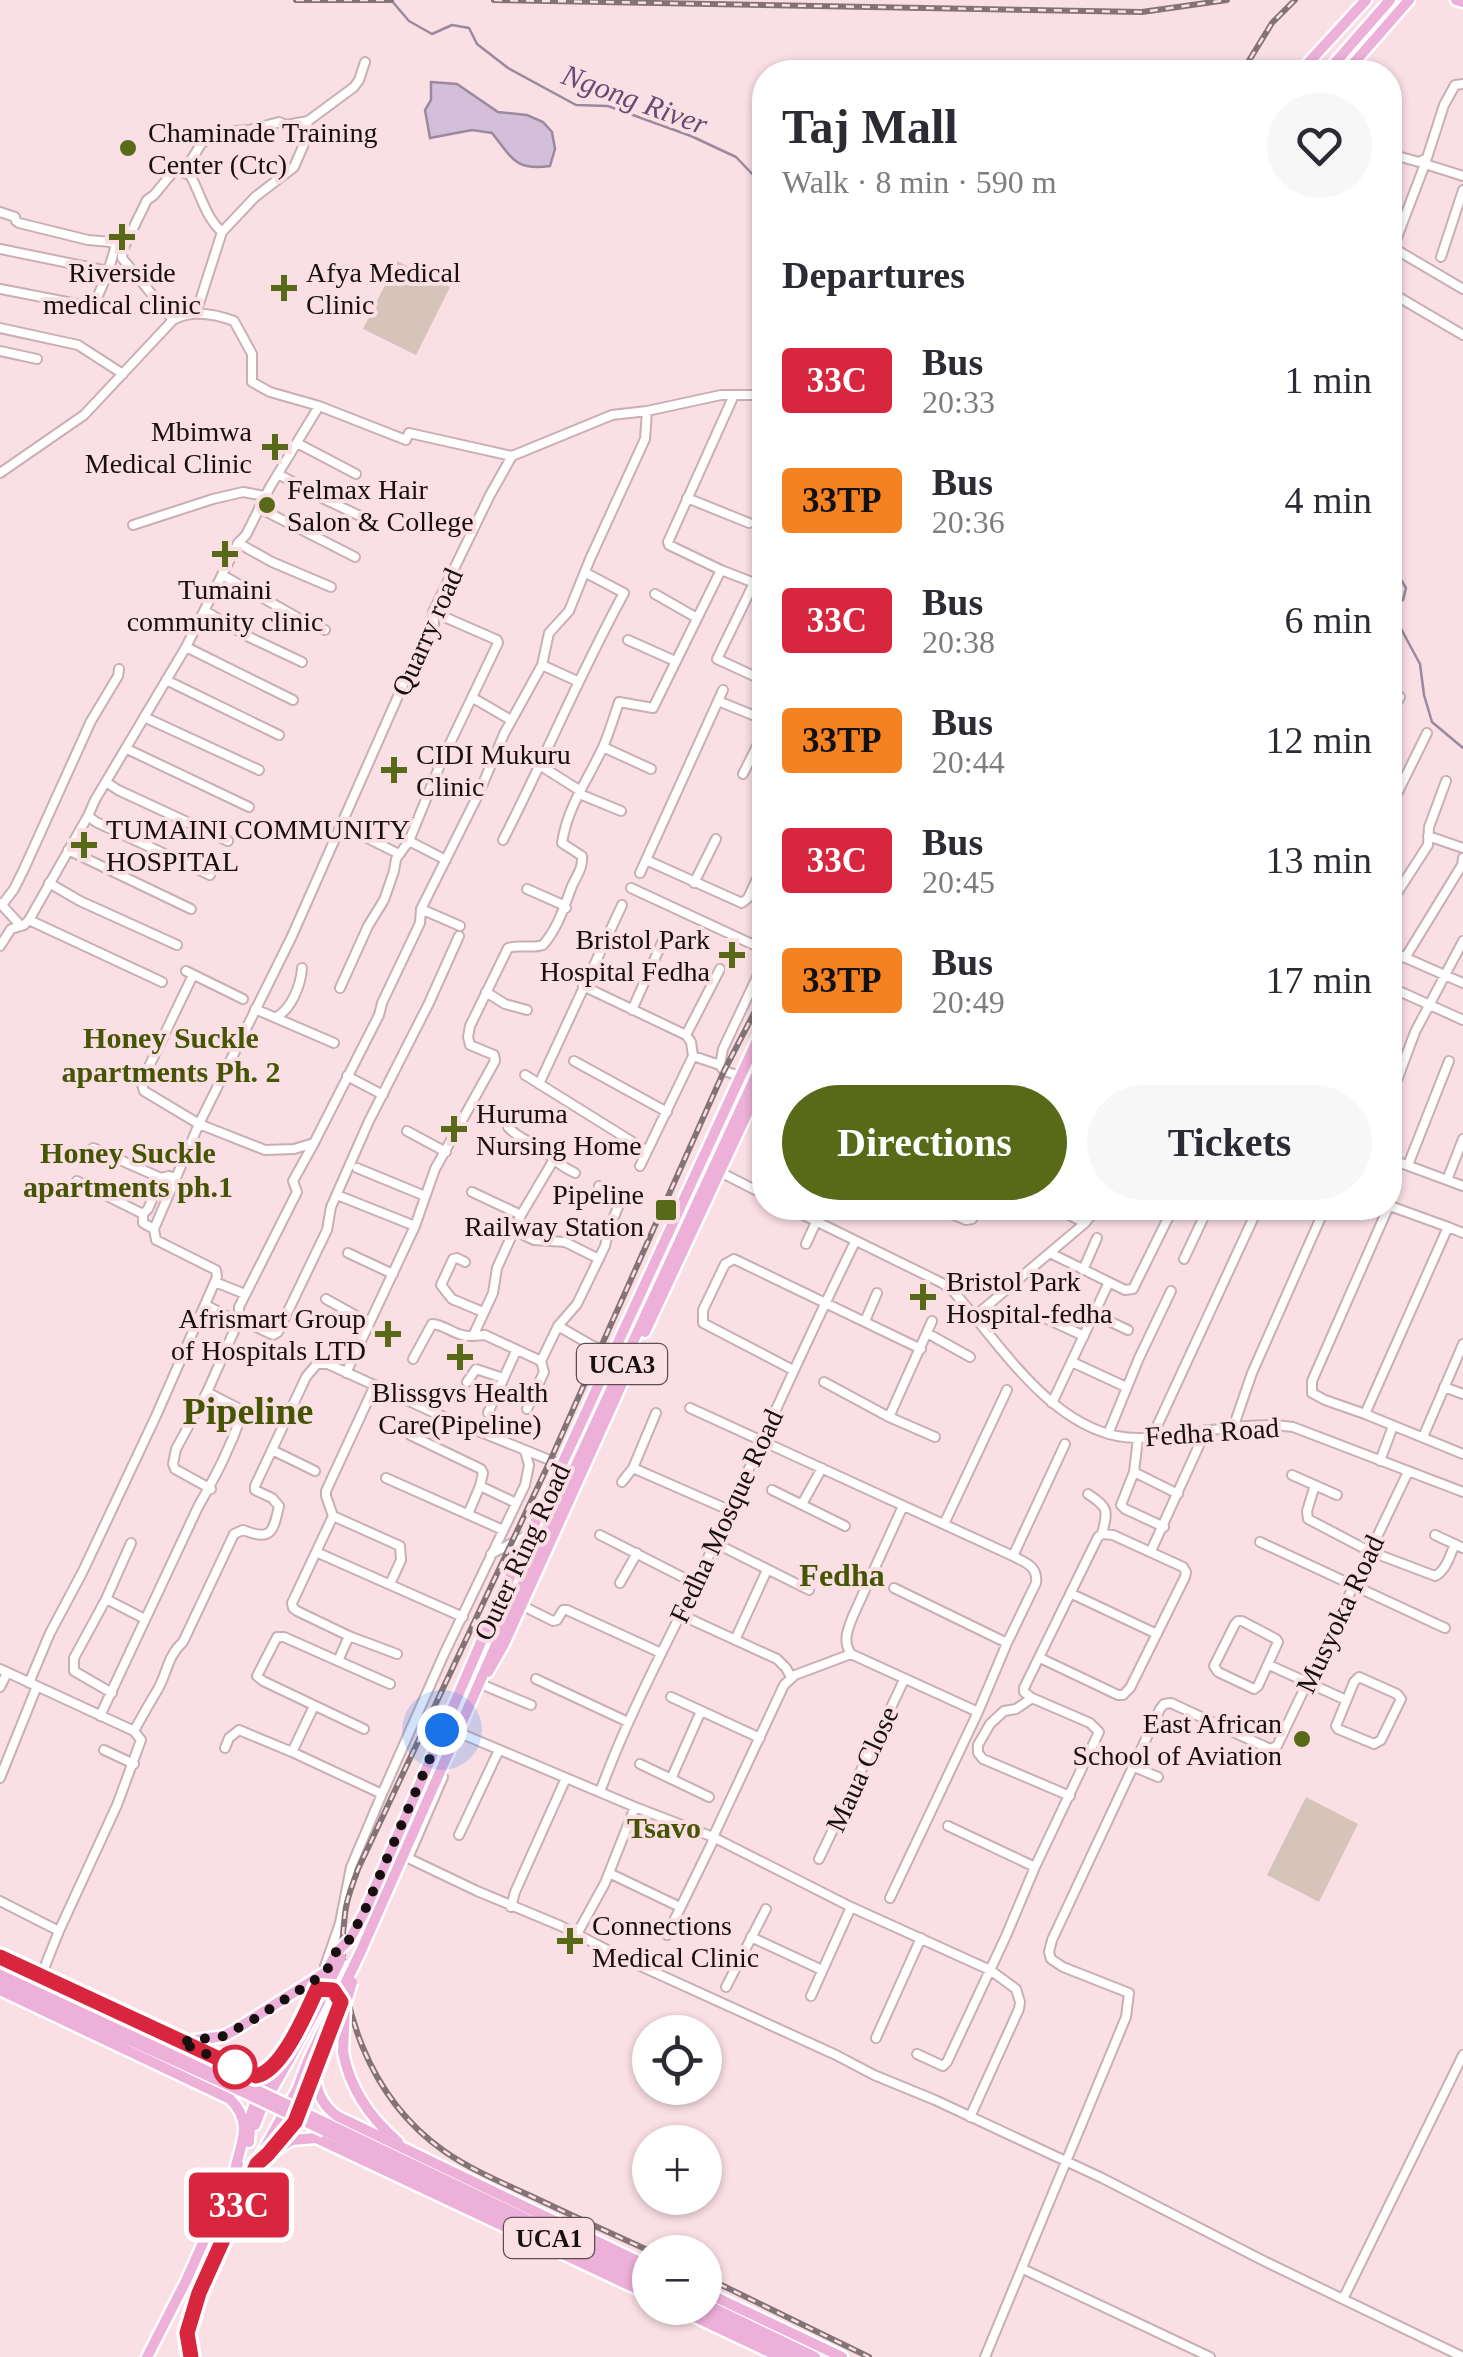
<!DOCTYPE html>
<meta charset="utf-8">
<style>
body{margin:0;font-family:"Times New Roman",serif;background:#f7f7f7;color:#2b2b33;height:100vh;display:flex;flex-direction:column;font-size:38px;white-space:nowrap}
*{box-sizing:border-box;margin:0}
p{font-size:32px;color:#7c7c81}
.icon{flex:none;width:55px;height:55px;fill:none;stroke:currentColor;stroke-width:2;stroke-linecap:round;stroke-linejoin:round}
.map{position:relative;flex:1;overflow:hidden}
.drawer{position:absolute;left:752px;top:60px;width:650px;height:1160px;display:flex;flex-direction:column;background:#fff;border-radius:40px;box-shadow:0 2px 8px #0004}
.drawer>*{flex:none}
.badge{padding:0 20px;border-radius:8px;font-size:35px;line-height:65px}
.buttons{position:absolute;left:632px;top:2015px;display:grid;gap:20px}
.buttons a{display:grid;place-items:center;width:90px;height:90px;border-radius:50%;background:#fff;box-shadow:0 2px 8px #0004;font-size:50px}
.you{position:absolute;width:50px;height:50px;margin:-25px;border:8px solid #fff;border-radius:50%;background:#1a73e8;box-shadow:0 0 0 15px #1a73e833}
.map>.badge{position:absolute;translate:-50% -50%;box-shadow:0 0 0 5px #fff}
h2{padding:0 30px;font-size:38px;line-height:90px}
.round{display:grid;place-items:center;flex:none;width:105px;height:105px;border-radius:52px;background:#f7f7f7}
.headline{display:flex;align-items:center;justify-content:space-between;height:170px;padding:0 30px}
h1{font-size:48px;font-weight:700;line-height:75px}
.button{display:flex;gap:20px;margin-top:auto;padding:20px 30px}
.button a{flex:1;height:115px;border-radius:60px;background:#586a17;color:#fff;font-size:40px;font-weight:700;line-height:115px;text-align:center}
.button a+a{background:#f7f7f7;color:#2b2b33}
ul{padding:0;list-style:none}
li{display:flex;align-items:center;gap:30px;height:120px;padding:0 30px}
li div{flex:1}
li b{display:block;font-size:38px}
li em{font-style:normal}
li .badge{min-width:110px;font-weight:700;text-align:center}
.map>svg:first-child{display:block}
.green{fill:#d6c3b9}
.water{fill:#d3bfda;stroke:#9b8a9d;stroke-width:2.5}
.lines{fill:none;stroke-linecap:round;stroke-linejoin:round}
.stream{stroke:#9b8a9d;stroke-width:2.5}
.minor-casing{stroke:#c9afb4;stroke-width:12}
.major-casing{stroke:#fff;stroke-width:15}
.minor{stroke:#fff;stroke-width:8}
.major{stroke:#edb0d9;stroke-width:10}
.rail-casing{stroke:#847376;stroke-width:6}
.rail{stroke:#fadfe5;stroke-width:2.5;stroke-dasharray:8;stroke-linecap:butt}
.major-bridge-casing{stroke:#fff;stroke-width:15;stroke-linecap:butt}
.major-bridge{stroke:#edb0d9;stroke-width:10}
.line-casing{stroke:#fff;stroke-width:22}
.line{stroke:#d7263d;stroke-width:15}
.walk{stroke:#170f10;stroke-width:10;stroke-dasharray:0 18}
.poi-dot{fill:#586a17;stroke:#fadfe5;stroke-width:4}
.stop-dot{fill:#fff;stroke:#d7263d;stroke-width:5}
.labels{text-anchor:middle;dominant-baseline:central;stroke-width:8;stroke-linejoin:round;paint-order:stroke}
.shield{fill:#fadfe5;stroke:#5b4d50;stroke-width:2.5}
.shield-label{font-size:25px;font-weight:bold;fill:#170f10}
.poi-label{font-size:28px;fill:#170f10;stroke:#fadfe5;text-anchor:start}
.street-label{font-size:28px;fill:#170f10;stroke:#fadfe5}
.water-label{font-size:30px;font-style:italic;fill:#684a72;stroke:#fadfe5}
.neighbourhood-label{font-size:30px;font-weight:bold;fill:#455503;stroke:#fadfe5}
.quarter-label{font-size:32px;font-weight:bold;fill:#455503;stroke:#fadfe5}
.district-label{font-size:38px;font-weight:bold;fill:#455503;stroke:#fadfe5}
</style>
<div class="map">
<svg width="1463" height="2357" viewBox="0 0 1463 2357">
<rect width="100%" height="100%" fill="#fadfe5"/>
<!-- green -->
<path class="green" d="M397,261l53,26 -34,68 -53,-26z
M1306,1797l52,27 -39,78 -52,-27z"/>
<!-- water -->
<path class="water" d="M431,82l26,2 41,28 29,3 16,7 9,10 3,17 -5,17c-35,5 -38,-8 -58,-33l-20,-3 -42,8 -5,-28 6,-10z"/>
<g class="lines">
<!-- stream -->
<path class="stream" d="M391,0l18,21 23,13 20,-9 17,3 8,16 31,24 68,37 32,1 83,30 45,21 23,24 6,10
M1390,561l16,27 -3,12 -9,6 5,19 21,39 4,31 8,27 31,26"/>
<defs>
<path id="minor" d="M1390,89l5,11 -5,15
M1390,154l29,8 6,-3
M1425,164l38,12
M0,212l15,5 1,4 3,2 69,17 23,2 5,4
M222,232c-17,-15 -21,-38 -32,-57l3,-10 -3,-3 11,-18 17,-12 31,-2 30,-8 7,3 22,-4 46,-34 5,-7 6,-18
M1390,246l73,43
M1393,248l32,-84 19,-59 11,-20 8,-1
M0,249l108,22
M1441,257l22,-67
M0,289l93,18 14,-32 9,-30
M1390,292l73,43
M196,313l26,-81 33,-35 39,-30 10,-23 4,-23
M173,320l-51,-62 1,-9 24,-49 7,-5 19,-23 6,-1 11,4
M0,328l78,17 45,29
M0,351l37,8
M297,443l59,31
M0,473l84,-58 89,-95c18,-10 42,-6 61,1l18,33v28l18,10 49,14 87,34 3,-7 103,23
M278,474l44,24 38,18
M687,498l62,25
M259,508l96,49
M133,525l80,-26 30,-7 22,4
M238,543l34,19 59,25
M721,570l44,17
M224,576l76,43 25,11
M754,583l-37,76 48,22
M655,594l42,24
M205,611l44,26 53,25
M628,640l47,21
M186,647l107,53
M542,665l35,16
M166,680l113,55
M473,698l38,22
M718,701l47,19
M1390,714l10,-17
M144,717l115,53
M603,747l48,22
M127,749l122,58
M541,766l38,24 3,5 39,16
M743,774l22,-44
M106,782l12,8 110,51
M1390,808l37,-75
M88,816l8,6 114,53
M341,825l58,29
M1428,836l35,12
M503,840c42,-82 77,-167 121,-247l-38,-20
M409,841l37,19
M68,850l123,59
M646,860l96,43 6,-5 17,-36
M640,873l83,-183
M49,883l31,18 97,44
M694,883l22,-44
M631,888l134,62
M527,889l34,15 5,4
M0,903l21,23
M1390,904l38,-59 1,-18 17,-46
M2,905l12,-16 10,-20 67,-148 27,-45 1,-7
M421,909l39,17
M29,920l133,62
M0,946l11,-17 13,-4 5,-5 59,-104 7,-16 91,-153 52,-104 8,-8 24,-48 49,-81
M1390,951l73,32
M1405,958l57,-93 1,-7
M186,971l57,28
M193,975l-50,104 -1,5 2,7 55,33 66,26 29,-1 20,-6 65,-128 3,-12 38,-80 1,-14 58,-116 25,-59 38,-69 7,-32 20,-22 21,-52 55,-120 2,-28
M583,986l103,49 5,7 2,14 27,9 4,6 16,5
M1390,987l73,33
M340,988l28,-62 16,-26 10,-29 2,-12 13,-18 33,-81 56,-117 -1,-3 -64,-28
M486,992l19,12 22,6
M255,1009l79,34
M632,1010l32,-72
M276,1017c15,-7 25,-32 26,-49
M686,1035l34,-66
M574,1061l93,51
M720,1065l3,-16 42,-89
M525,1075l122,76
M347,1076l36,19
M539,1084l83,-179
M1390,1099l25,-67 48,-91
M508,1127c11,13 26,15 38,25 11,10 15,14 29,21
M407,1131l39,21
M93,1148l68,30 8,-2 6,2
M1390,1159l73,27
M1408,1165l41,-104
M640,1166l53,-110
M357,1168l68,28
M720,1172l45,23
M1447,1180l16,-41
M472,1192l49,23
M337,1195l78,31
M1390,1206l58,21
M789,1208l153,75 11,8c49,55 105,149 187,147 51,-1 102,-18 153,-11l170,65
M937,1208l29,12 6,-1 7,-11
M1055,1208l30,15
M1388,1208l-76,173v12l13,7 40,14 98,40
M143,1214l5,-5 13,-31
M154,1229l45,-105 93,-188 134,-303 8,-9 -1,-12 57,-117 22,-39 100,-41 35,-4 74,-16h44
M515,1231l19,9 31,2 34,17
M806,1244l10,-22
M348,1253l45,21
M1050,1253l75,37 8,-1 40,-81
M1184,1259l24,-51
M465,1262l-8,-4 -4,1 -12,26 11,14 31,13
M1083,1270l14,-32
M215,1282l30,12
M326,1299l43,24
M206,1305l32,17
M1096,1315l32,15
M975,1316l110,-93 12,-15
M1045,1318l39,18
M239,1321v-14l58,-115 -4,-11 21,-38
M865,1321l12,-28
M558,1326l33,19 21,8
M927,1333l43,24
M473,1336l12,-1 56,26
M413,1359l19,-35c15,1 23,13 41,12l20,-43 4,-25 24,-53 32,-54
M1072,1362l54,25
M793,1370l-90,-47v-13l22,-46 9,-5 187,90
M346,1373l69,-147 20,-57 60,-108 -1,-6 -24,-10 -2,-8 2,-11 38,-78c12,-4 23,1 35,-3 15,-17 21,-38 29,-59 5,-11 11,-18 10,-30l-20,-13c6,-38 25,-61 41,-96 6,-14 11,-30 16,-45l34,6 68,-138 -52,-25 -1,-3 66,-147
M467,1382l9,-13 27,9
M824,1382l65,35 46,20
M375,1385l-49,106v5l7,20 -41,87 1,5 4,3 52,25 48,18
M1444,1387l19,7
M1052,1403l57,-121
M690,1408l323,148c13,7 25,10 23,27l-29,60 -113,-55
M527,1409l17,-37 -3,-11 17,-35 19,-22 28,-58 4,-18 13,-30 -23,-12
M488,1413l28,-62
M656,1413l-23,55 96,42
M1365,1414l83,-187 15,6
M889,1417l43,-96
M1233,1428l19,-55 73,-165
M1108,1434l31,-76 32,-67
M410,1435l71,34 2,4 -3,13
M1152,1437l106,-229
M1423,1437l40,-93
M1138,1438l-4,34 -13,33 4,4 39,18
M272,1450l43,21
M1380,1461l13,-35
M1134,1472l44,22
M1292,1475l45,20
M386,1478l117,52
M622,1482l11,-14
M1315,1485l-8,26 1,8 61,32 66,25c11,-5 15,-21 20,-32
M211,1489l-36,-20 -2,-5 3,-15 31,-57 31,-70 4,-2 31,15 5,-3 49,-102 4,-23 38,-86 60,-118 30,-67
M772,1490l73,36
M1088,1494c21,14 20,16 14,40
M802,1504l20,-36
M903,1506l-50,110c-5,13 -11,25 -2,38l127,58
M468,1514l12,-28 36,17
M333,1516l67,30 1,14 -11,24
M944,1524l63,-134
M600,1535l96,49
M1435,1535l28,13
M1260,1542l185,86
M715,1543l94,47
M1151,1551l55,-121
M316,1552l147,65
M491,1554l39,-20
M1013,1556l52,-112
M620,1583l17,-30
M1072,1594l85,40
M106,1599l25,-56
M521,1605l32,16 4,-1 6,-10h4l94,43
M692,1620l85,39 9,9 5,9
M1238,1621h4l34,18 2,3 -20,44 -4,3 -36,-17 -4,-6 21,-42z
M349,1636l-11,25 -54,-24h-7l-20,39 6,5 101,48
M735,1640l32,-70
M338,1661l52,23
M1269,1665l77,35
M0,1669l134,62 7,9 -24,65 -58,126 -18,45
M1359,1677l38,17 4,5 -20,41 -7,4 -36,-15 -2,-3 18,-44z
M536,1679l92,43
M29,1683l21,-50 33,-62 73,-155 61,-139 -1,-7 -60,-30 -2,-11 -11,-6v-9l-66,-33
M483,1685l48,20
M0,1687l7,-14
M112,1693l-38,-22v-13l32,-59 39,20
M671,1697l89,41
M1032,1698l-16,11 -12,2 -14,13 -12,21v8l5,6 87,37
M100,1716l98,-209c18,-32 32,-58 44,-93l-4,-6 -31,-16
M134,1731c7,-13 14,-25 21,-37 12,-17 11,-37 28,-52l51,-108 9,-4c28,11 30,3 36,-24l-7,-8 -17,-8v-4l51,-109 11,-13h11l118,54 116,47
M462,1734l173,73 78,30 138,70 139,63 26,19 4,13 -1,7 -49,108
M225,1748l4,-10 10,-8 53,22 90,42 62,-140 81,-169 4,-20 -4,-14
M104,1750l30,14
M292,1752l22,-46
M640,1764l69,33
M1132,1766l26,11
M443,1777l-35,81 69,33 84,35 62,32 213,97 38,20 61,25 167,78 164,84 197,95
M0,1778l37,-92
M671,1779l30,-68
M600,1792c29,-80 70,-154 106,-230 50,-107 97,-215 149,-320
M948,1826l87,41
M459,1835l40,-85
M819,1859l85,-179
M609,1873l71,34
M890,1898l88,-186 29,-69
M0,1901l59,30
M511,1907l4,-15 51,-114
M577,1934l28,-51 30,-76
M667,1935l45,-92 1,-6 71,-152 11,-10 56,-21
M751,1937l71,33
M325,1966l15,-43 11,-56 31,-73
M726,1987l40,-78
M811,1996l40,-89
M876,2038l45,-100
M917,2054l26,12 4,-4 59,-126 29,-69 64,-135 -9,-9 -58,-25 -8,-6v-4l74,-151 4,-3 11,1 70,32 3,5 -1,5 -55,111 -7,7h-5l-78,-37
M1023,2269l187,88
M1343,2299l120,-244
M985,2357l141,-340 3,-24 -66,-26 -12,-8 -2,-7 3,-12 108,-231 4,-5 7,-1 99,46 7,-3 131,-274"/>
<path id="major" d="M1456,0l7,2
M1300,72l66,-72
M1327,72l63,-72
M1346,72l63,-72
M645,1332l120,-257
M488,1672l16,-28 130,-287
M350,1939l15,-28 129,-299 271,-589
M360,1953l200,-453 205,-444
M0,1957l256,119 8,-1 6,-6
M0,1971l244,113
M0,1981l241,110
M0,1990l230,109c24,24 11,43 5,71
M181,2042l43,-6 11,-6
M343,2052c7,37 26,65 55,90
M315,2074c1,18 8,32 22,42l313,151
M328,2124l322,154
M255,2125l7,-18 25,-44
M325,2131l325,155
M249,2142l2,-27 7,-20 28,-44 31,-62 16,1 8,12 -26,72 -20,48 -27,33 -11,9
M268,2155l24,-15 24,-2 334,157
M705,2292l137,65
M705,2304l110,53
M676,2308l104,49
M695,2308l103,49
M147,2357l39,-76 52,-117
M191,2357l-4,-24 12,-40 64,-142 34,-61"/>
</defs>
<!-- minor casing -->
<use href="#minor" class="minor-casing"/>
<!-- major casing -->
<use href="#major" class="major-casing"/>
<!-- minor -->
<use href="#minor" class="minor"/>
<!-- major -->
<use href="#major" class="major"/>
<defs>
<path id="rail" d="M296,0h95
M494,0l648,12 85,-12
M1242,72l30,-49 23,-23
M652,2252c-40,-18 -79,-36 -119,-55 -30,-14 -62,-27 -89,-46 -74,-52 -111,-149 -99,-237 1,-15 8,-30 13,-45l192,-408 174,-390 41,-79
M705,2277l164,80"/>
</defs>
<!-- rail casing -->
<use href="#rail" class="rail-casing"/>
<!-- rail -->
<use href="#rail" class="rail"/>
<defs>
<path id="major-bridge" d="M235,2030l91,-58 11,-20 13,-13
M343,2052l2,-46 7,-24
M287,2063l30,-55 24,-50
M244,2084l84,40
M297,2090l11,-29 52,-108
M241,2091l84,40"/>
</defs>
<!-- major-bridge casing -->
<use href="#major-bridge" class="major-bridge-casing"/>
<!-- major-bridge -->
<use href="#major-bridge" class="major-bridge"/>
</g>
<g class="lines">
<defs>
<path id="line" d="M0,1957l256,119c26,-5 50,-63 61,-87l16,1 8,12 -46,120 -27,32 -11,10 -58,129 -12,40 4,24"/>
</defs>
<!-- line casing -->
<use href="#line" class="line-casing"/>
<!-- line -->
<use href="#line" class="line"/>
<!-- walk -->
<path class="walk" d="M235,2067l2,1 -57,-26 44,-6 32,-18 56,-36 14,-10 10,-20 14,-13 15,-29 77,-180"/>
</g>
<!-- markers -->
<g class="poi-dot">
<circle cx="128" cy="148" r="10"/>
<path d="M117 222h10v10h10v10h-10v10h-10v-10h-10v-10h10z"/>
<path d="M279 273h10v10h10v10h-10v10h-10v-10h-10v-10h10z"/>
<path d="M270 432h10v10h10v10h-10v10h-10v-10h-10v-10h10z"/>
<circle cx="267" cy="505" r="10"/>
<path d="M220 539h10v10h10v10h-10v10h-10v-10h-10v-10h10z"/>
<path d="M389 755h10v10h10v10h-10v10h-10v-10h-10v-10h10z"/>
<path d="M79 830h10v10h10v10h-10v10h-10v-10h-10v-10h10z"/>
<path d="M727 940h10v10h10v10h-10v10h-10v-10h-10v-10h10z"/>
<path d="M449 1114h10v10h10v10h-10v10h-10v-10h-10v-10h10z"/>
<rect x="654" y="1198" width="24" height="24" rx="5"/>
<path d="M918 1282h10v10h10v10h-10v10h-10v-10h-10v-10h10z"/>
<path d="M383 1319h10v10h10v10h-10v10h-10v-10h-10v-10h10z"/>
<path d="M455 1342h10v10h10v10h-10v10h-10v-10h-10v-10h10z"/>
<circle cx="1302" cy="1739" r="10"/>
<path d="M565 1926h10v10h10v10h-10v10h-10v-10h-10v-10h10z"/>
</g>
<circle class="stop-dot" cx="235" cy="2067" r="20"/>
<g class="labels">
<!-- shield labels -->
<g class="shield">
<rect x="577" y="1344" width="90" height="40" rx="8"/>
<rect x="504" y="2218" width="90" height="40" rx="8"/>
</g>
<g class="shield-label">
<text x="622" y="1364">UCA3</text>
<text x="549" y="2238">UCA1</text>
</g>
<!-- poi labels -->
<g class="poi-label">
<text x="148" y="132">Chaminade Training<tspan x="148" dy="32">Center (Ctc)</tspan></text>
<text x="122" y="272" text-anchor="middle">Riverside<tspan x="122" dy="32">medical clinic</tspan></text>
<text x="306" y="272">Afya Medical<tspan x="306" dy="32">Clinic</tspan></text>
<text x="252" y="431" text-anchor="end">Mbimwa<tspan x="252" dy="32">Medical Clinic</tspan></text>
<text x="287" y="489">Felmax Hair<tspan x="287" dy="32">Salon &amp; College</tspan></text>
<text x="225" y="589" text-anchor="middle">Tumaini<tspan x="225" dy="32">community clinic</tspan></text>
<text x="416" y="754">CIDI Mukuru<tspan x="416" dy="32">Clinic</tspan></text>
<text x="106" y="829">TUMAINI COMMUNITY<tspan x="106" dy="32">HOSPITAL</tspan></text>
<text x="710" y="939" text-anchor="end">Bristol Park<tspan x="710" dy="32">Hospital Fedha</tspan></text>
<text x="476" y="1113">Huruma<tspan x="476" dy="32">Nursing Home</tspan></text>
<text x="644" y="1194" text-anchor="end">Pipeline<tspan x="644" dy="32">Railway Station</tspan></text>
<text x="946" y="1281">Bristol Park<tspan x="946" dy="32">Hospital-fedha</tspan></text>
<text x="366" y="1318" text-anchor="end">Afrismart Group<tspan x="366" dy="32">of Hospitals LTD</tspan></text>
<text x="460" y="1392" text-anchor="middle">Blissgvs Health<tspan x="460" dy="32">Care(Pipeline)</tspan></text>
<text x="1282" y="1723" text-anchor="end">East African<tspan x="1282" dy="32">School of Aviation</tspan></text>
<text x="592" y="1925">Connections<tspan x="592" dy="32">Medical Clinic</tspan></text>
</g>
<!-- street labels -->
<g class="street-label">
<text transform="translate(427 632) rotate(-66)">Quarry road</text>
<text transform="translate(1212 1432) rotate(-4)">Fedha Road</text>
<text transform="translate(726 1516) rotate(-65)">Fedha Mosque Road</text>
<text transform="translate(522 1552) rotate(-65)">Outer Ring Road</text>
<text transform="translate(1340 1614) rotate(-65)">Musyoka Road</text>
<text transform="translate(862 1769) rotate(-65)">Maua Close</text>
</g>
<!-- water labels -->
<g class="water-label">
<text transform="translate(635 99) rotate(20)">Ngong River</text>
</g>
<!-- neighbourhood labels -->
<g class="neighbourhood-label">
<text x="171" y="1037">Honey Suckle<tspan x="171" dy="34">apartments Ph. 2</tspan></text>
<text x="128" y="1152">Honey Suckle<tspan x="128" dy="34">apartments ph.1</tspan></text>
<text x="664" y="1827">Tsavo</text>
</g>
<!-- quarter labels -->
<g class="quarter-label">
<text x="842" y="1575">Fedha</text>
</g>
<!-- district labels -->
<g class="district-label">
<text x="248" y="1411">Pipeline</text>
</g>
</g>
</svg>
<div class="buttons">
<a><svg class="icon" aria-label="locate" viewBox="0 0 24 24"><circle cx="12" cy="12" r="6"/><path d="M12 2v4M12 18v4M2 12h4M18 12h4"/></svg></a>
<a>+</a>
<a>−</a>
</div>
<div class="you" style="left:442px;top:1730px"></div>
<b class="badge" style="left:239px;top:2205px;background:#d7263d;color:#fff">33C</b>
<section class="drawer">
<div class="headline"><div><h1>Taj Mall</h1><p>Walk · 8 min · 590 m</p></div><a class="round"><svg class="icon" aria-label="heart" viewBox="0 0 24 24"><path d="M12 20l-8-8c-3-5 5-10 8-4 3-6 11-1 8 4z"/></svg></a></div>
<h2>Departures</h2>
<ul>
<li><span class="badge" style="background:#d7263d;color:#fff">33C</span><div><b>Bus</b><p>20:33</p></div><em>1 min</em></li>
<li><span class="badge" style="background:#f58220;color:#111">33TP</span><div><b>Bus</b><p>20:36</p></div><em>4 min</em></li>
<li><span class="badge" style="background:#d7263d;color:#fff">33C</span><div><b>Bus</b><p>20:38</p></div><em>6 min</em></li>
<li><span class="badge" style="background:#f58220;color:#111">33TP</span><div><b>Bus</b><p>20:44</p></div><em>12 min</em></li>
<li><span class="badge" style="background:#d7263d;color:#fff">33C</span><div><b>Bus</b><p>20:45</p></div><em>13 min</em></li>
<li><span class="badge" style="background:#f58220;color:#111">33TP</span><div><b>Bus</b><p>20:49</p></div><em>17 min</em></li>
</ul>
<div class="button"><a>Directions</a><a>Tickets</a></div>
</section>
</div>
